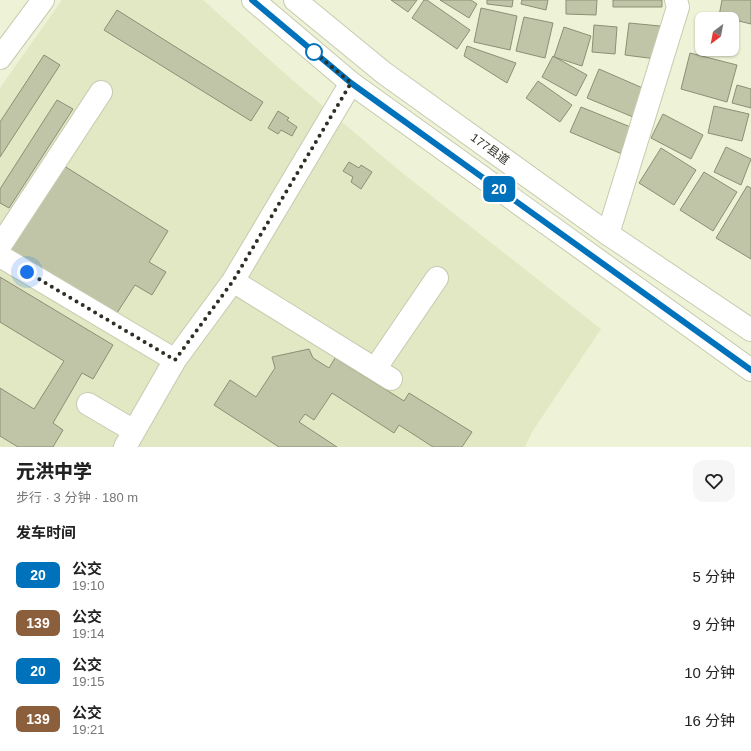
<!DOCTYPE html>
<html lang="zh">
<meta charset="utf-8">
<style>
body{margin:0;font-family:Arial,"Noto Sans SC",sans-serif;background:#f6f6f6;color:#222;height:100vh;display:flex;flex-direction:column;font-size:15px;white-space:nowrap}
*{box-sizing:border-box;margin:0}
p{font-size:13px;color:#767676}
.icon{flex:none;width:22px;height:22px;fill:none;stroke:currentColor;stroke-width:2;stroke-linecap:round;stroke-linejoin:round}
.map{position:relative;height:447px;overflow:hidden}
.panel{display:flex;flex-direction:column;background:#fff;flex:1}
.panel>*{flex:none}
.badge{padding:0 8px;border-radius:6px;font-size:14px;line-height:26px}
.needle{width:26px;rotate:212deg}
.buttons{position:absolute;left:695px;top:12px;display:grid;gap:8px}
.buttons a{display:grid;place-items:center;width:44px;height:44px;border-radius:8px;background:#fff;box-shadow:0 1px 3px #0004;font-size:20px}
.you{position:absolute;width:20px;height:20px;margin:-10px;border:3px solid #fff;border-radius:50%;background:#1a73e8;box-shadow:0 0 0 6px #1a73e833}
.map>.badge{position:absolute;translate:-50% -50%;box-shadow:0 0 0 2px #fff}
h2{padding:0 16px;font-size:15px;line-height:36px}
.round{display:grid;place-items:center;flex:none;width:42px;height:42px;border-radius:12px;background:#f6f6f6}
.head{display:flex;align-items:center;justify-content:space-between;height:68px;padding:0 16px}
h1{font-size:19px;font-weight:800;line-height:30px}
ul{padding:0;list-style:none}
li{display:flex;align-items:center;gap:12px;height:48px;padding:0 16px}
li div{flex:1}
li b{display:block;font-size:15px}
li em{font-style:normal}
li .badge{min-width:44px;font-weight:700;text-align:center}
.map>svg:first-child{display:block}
.built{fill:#e2e7c4}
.building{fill:#c1c5a8;stroke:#8b8f75}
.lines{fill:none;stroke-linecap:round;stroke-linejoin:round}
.street-casing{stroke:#c6cbaf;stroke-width:24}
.secondary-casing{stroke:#c6cbaf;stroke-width:24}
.street{stroke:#fff;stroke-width:22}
.secondary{stroke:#fff;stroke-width:22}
.line-casing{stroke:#fff;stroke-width:9}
.line{stroke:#0072bc;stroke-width:6}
.walk{stroke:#2d2e24;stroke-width:4;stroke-dasharray:0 7.2}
.stop-dot{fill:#fff;stroke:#0072bc;stroke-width:2}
.labels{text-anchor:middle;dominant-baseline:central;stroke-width:3.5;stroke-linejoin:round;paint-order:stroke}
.street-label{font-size:12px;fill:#2d2e24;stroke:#fff}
</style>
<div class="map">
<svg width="751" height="447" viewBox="0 0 751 447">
<rect width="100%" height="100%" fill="#eef2d6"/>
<!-- built -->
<path class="built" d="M62,0h141l88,79 110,93 200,157 -69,103 -7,15h-525v-359z"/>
<!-- building -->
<path class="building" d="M391,0h26l-9,12z
M424,0h3l43,30 -13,19 -45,-31z
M440,0h31l6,4 -8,14z
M487,0h26l-1,7 -25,-3z
M522,0h26l-2,10 -25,-6z
M566,0h31l-1,15 -30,-1z
M613,0h49v7h-49z
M722,0h29v24l-32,-8z
M481,8l36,8 -7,34 -36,-8z
M117,10l146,92 -12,19 -147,-91z
M524,17l29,6 -8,35 -29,-7z
M629,23l31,3 -4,33 -31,-4z
M594,25l23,2 -2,27 -23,-2z
M564,27l27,9 -9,30 -28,-9z
M467,46l49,17 -9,20 -43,-27z
M690,53l47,12 -10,37 -46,-13z
M44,55l16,10 -60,92v-35z
M553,56l34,19 -11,21 -34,-19z
M599,69l46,20 -12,28 -46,-19z
M538,81l34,24 -12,17 -34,-24z
M737,85l14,4v19l-19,-5z
M57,100l16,9 -64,99 -9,-5v-14z
M714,106l35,8 -7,27 -34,-8z
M581,107l52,21 -11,26 -52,-22z
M278,111l11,7 -2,2 10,7 -5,9 -11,-6 -3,4 -10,-6z
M663,114l40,21 -12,24 -40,-21z
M726,147l25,12 -10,26 -27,-13z
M661,148l35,22 -22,35 -35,-22z
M349,162l10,6 2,-3 11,7 -11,17 -10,-7 2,-5 -10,-6z
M61,164l107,67 -19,31 17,10 -14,23 -17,-10 -20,31 -107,-66z
M704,172l33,20 -24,39 -33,-21z
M747,186l4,2v71l-35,-21z
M0,277l113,68 -20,34 -11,-6 -29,50 10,7 -10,17h-35l-18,-11v-48l34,21 30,-48 -64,-39z
M309,349l4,9 16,10 6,-10 69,43 5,-8 63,39 -10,15h-29l-34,-22 -5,8 -62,-40 -18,27 -9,-6 -6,8 38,25h-58l-65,-42 16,-25 26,17 19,-29 -3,-11z"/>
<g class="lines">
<defs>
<path id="street" d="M0,58l43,-58
M608,234l70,-227 -2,-7
M0,246l101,-154
M0,256l175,104
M233,281l158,98
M375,369l62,-91
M88,404l46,27
M125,447l50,-87 58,-79 118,-198"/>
<path id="secondary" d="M253,0l98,83 400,287
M295,0l89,73 224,161 143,96"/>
</defs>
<!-- street casing -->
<use href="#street" class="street-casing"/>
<!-- secondary casing -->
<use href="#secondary" class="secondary-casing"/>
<!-- street -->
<use href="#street" class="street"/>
<!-- secondary -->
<use href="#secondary" class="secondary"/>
</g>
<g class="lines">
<defs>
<path id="line" d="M252,0l99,83 400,287"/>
</defs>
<!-- line casing -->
<use href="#line" class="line-casing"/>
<!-- line -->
<use href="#line" class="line"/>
<!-- walk -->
<path class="walk" d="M27,272l148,88 58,-79 118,-198 -37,-31"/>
</g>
<!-- markers -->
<circle class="stop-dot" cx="314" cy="52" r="8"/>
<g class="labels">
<!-- street labels -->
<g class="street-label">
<text transform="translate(490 149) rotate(36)">177县道</text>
</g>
</g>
</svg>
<div class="buttons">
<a><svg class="needle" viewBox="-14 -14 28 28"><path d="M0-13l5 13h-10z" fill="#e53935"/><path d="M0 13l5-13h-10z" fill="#767676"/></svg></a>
</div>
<div class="you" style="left:27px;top:272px"></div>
<b class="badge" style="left:499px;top:189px;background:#0072bc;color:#fff">20</b>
</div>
<section class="panel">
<div class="head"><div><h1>元洪中学</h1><p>步行 · 3 分钟 · 180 m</p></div><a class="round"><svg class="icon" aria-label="heart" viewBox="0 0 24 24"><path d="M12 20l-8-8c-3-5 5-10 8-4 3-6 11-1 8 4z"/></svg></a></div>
<h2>发车时间</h2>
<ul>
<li><span class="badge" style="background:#0072bc;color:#fff">20</span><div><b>公交</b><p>19:10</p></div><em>5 分钟</em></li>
<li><span class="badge" style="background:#8b5e3c;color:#fff">139</span><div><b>公交</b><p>19:14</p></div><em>9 分钟</em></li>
<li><span class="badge" style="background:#0072bc;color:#fff">20</span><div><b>公交</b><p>19:15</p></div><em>10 分钟</em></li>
<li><span class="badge" style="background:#8b5e3c;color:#fff">139</span><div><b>公交</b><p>19:21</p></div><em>16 分钟</em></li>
</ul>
</section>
